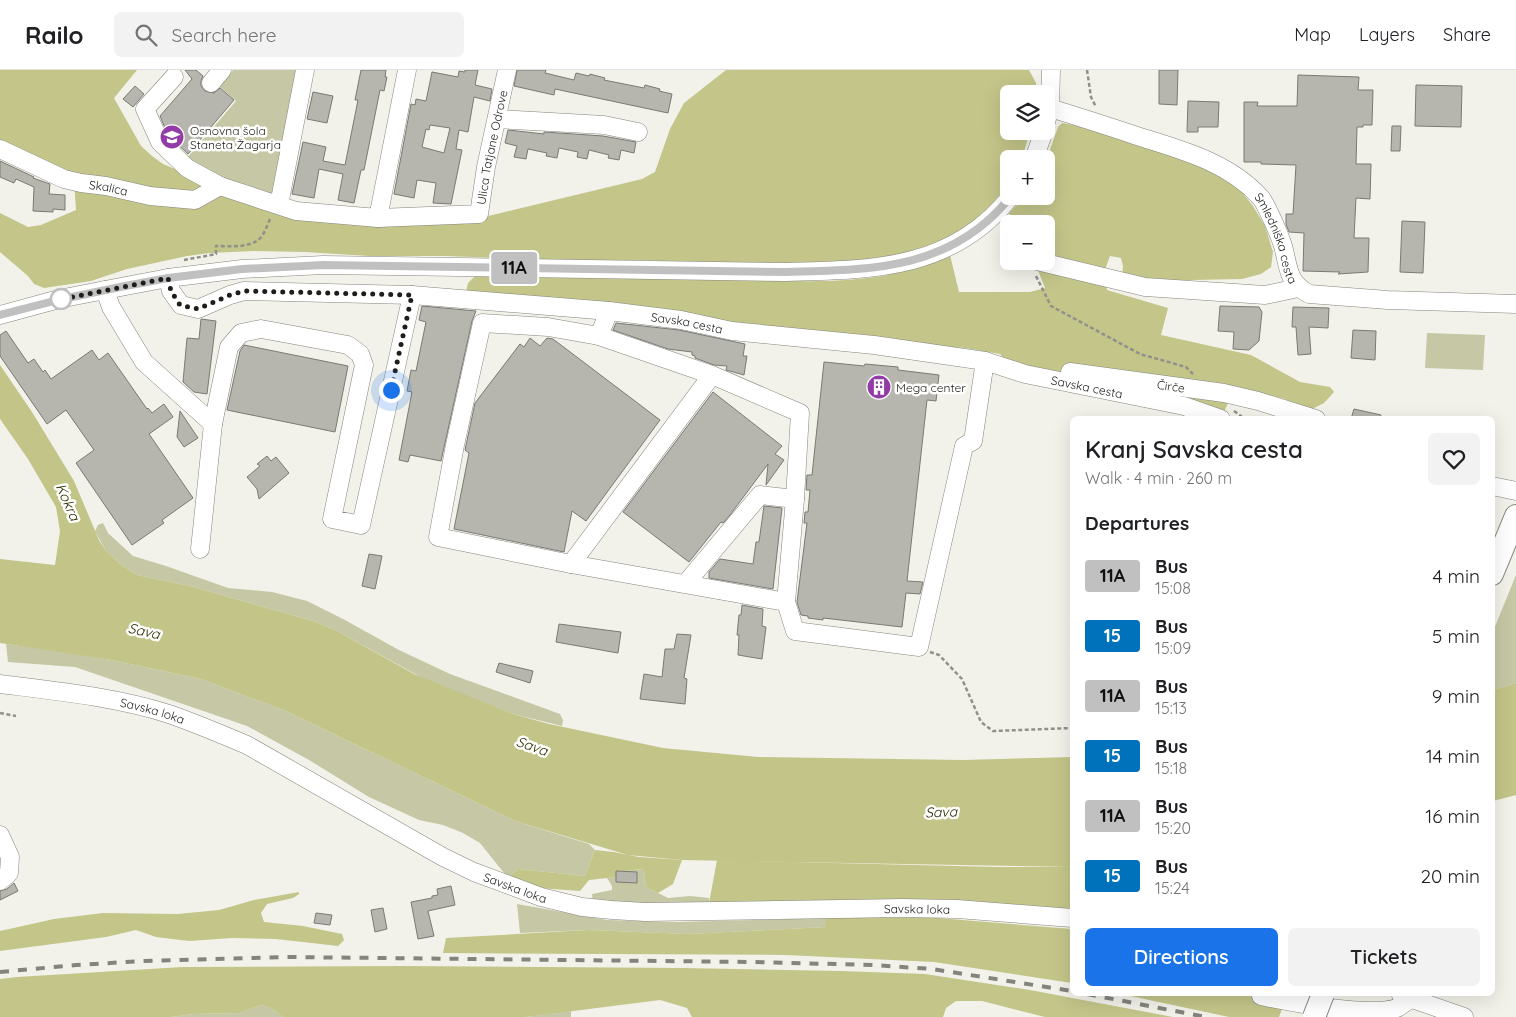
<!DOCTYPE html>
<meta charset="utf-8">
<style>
body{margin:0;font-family:Quicksand,sans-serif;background:#f2f2f2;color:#202124;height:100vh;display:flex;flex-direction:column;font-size:19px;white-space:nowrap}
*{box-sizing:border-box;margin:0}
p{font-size:16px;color:#757577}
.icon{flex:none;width:28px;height:28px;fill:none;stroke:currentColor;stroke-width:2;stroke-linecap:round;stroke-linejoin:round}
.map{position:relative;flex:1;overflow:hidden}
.details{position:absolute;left:1070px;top:346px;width:425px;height:580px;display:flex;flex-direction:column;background:#fff;border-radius:8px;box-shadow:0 5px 20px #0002}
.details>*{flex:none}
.badge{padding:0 10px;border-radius:4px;font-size:18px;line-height:32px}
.buttons{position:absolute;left:1000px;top:15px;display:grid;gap:10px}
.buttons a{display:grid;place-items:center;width:55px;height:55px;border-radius:8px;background:#fff;box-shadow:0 5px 20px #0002;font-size:25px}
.you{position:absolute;width:25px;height:25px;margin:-12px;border:4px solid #fff;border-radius:50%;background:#1a73e8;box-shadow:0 0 0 8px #1a73e833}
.map>.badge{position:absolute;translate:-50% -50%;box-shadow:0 0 0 2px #fff}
h2{padding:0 15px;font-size:19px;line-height:45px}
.round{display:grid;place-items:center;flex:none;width:52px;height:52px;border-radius:8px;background:#f2f2f2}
.summary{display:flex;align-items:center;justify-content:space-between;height:85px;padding:0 15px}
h1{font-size:24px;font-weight:600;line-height:38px}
.primary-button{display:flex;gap:10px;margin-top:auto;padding:10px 15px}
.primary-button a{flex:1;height:58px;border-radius:8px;background:#1a73e8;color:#fff;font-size:20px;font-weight:600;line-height:58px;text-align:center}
.primary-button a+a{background:#f2f2f2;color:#202124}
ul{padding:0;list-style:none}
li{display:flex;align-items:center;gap:15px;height:60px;padding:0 15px}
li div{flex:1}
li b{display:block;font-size:19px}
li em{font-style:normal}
li .badge{min-width:55px;font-weight:700;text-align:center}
header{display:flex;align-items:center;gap:30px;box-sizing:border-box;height:70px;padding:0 25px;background:#fff;border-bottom:1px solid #e0e0e0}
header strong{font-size:24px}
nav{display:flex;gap:28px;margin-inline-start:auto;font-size:18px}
.search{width:350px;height:45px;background:#f2f2f2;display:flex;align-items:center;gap:12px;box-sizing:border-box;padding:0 18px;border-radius:8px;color:#757577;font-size:19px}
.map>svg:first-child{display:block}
.green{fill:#c6c7a4}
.forest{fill:#c3c589}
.water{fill:#c2c488}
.building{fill:#b6b6ae;stroke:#797a73;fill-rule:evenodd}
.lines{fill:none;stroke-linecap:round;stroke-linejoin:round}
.minor-casing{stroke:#85857e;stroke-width:19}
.major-casing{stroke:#85857e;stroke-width:24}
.path{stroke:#91918b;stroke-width:2.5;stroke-dasharray:4 2.5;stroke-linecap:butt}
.minor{stroke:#fff;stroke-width:18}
.major{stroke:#fff;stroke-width:22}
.rail{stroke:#84847e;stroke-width:4;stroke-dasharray:9 9;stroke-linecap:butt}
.major-bridge-casing{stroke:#85857e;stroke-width:24;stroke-linecap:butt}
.major-bridge{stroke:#fff;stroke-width:22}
.line-casing{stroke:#fff;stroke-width:11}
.line{stroke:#c0c0c0;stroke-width:8}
.walk{stroke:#1d1d1a;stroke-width:5;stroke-dasharray:0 9}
.stop-dot{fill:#fff;stroke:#c0c0c0;stroke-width:2.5}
.labels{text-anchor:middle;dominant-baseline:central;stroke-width:5;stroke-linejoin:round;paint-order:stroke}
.poi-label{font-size:12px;fill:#1d1d1a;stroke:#fffffe;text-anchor:start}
.street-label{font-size:12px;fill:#1d1d1a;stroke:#fffffe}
.water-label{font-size:14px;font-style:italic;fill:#2d2c00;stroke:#fffffe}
</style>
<header>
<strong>Railo</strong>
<div class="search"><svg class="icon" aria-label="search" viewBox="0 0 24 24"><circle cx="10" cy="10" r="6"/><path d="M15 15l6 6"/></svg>Search here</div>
<nav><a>Map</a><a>Layers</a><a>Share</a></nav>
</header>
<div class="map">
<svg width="1516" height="947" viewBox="0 0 1516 947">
<rect width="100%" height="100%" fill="#f2f2ea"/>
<!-- green -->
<path class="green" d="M233,0h67l-24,124 -16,3 -74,-38 50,-58 -16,-14z
M1427,263l58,2 -2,35 -58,-2z
M103,453l5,10 25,23 33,10 62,22 44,4 35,9 36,18 56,31 51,24 110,40 3,6 -1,6 -49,-12 -87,-34 -89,-49 -21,-9 -126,-36 -53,-11 -17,-11 -14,-13 -11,-20 3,-6z
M1516,505v108l-23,7 -1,-56z
M6,574l45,6 60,10 90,19 85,32 229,110 74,23 6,6 -10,26 -67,-7 -10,9 -28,-35 -17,-10 -20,-8 -24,-5 -50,-23 -60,-37 -62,-34 -172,-59 -67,-5z
M642,799l2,1 2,17 22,11 22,-2 19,2v5l-74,1 -42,-2 -1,-8 20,-4v-4l-5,-8 9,-1 1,-5z
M517,834l90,16 69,2 149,-4 2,9 -139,7 -100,-4 -68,3z
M261,935l10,3 12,9h-112l22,-3 47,-1z
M571,941v6h-45z"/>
<!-- forest -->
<path class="forest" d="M0,0h137l-23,28 27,48 11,10 11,8 101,43 220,10 158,-38 13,-7 15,-43 14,-26 42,-33h303l7,13v11h-27v37h21l-8,28h-13v24l-17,21 -15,14 -21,15 -29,14 -32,9 -28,4 -100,4 -137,-4 -59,1 -125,-5h-77l-64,-4 -51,-1 -44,2 -23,3 -60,13 -36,12 -47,7 -10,-4 -6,-8 -28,-24v-39l28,14 13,-2 35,-15 -2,-30 -74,-37z
M1062,53l17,3 116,37 38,18 20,25 12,20 8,26 -2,15 -10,7 -19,5 -51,1 -23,3 -46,-5 1,-12 -2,-8 -11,-2 -7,19 -57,-16v-35h-33l-4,-11 17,-17h20v-35l12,-34z
M950,185l9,37h71l15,-4 -8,-20 69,14 1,8 61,18 -7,27 90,20 49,27 30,5 4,5 -10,11 -18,9 -21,-13 -32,-8 -22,5 -7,16 -214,-46 -10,-12 -35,-6 -98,-8 -402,-44 3,-13 8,-8 292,5c59,3 128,2 182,-25z
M595,780l19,2 25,5 43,3 -9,24 -15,9 -12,-6 -2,-17 -2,-1 -25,3 -1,5 -27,3 -9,11 -41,-3 -31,-10 10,-9 67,7z
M717,790l280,7h75v43l-94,-8 -269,1z
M299,822v2l-6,4 -26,6 -6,9 3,9 39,4 39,8 2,6 -6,6 -62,-7 -44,-1 -43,3 -33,-4 -20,-7 -30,7 -106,14v-20l54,-12 49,-6 75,1 41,-4 35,-10z
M913,846l159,13v54l-138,-21 -148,-7 -343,-2 3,-15 142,-8 100,4 138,-7 -1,-9z
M399,896l283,2 159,3 84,3 105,16 143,27h-128l-63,-16h-26l-10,7 -3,9h-251l-5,-9 -27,-8 -134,17h-243l-12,-9 -10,-3 -21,8 -47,1 -22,3h-171v-38l17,-2 166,-10z
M1121,924h133l29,12 -4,11h-50z"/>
<!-- water -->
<path class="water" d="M0,295l32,47 42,69 25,59 7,11 14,13 17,11 53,11 126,36 21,9 77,43 99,40 36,10 114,24 95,9 205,3 109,-3v110l-390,-7 -54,-5 -113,-34 -229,-110 -85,-32 -90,-19 -111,-17v-84l55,6 5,-34 -4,-24 -28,-48 -28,-40z
M1516,613v112l-23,6v-111z"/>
<!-- building -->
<path class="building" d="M185,0h11l7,6 -2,5v5l4,5 9,2 6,-5 14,12 -46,54 -19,-18 1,-4 -5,-4 -5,-12 32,-37z
M361,0h25l-1,7h2l-3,14 -4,-1 -16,80h-3l-7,33 -16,-3 5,-26 -24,-5 -5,29 -22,-4 11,-52 23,5 -3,14 22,4 13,-65h-3z
M465,0h13l-3,15 17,4 -2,12 -16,-4 -6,35 -9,-2 -3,19 6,1 -11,54 -18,-1 3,-20 -19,-3 -3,18 -20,-4 17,-90 4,1 1,-6 10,2 6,-29 26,5 1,-6 6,1zM430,55l20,3 -6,25 -22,-6 4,-18 3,1z
M517,0h29l-1,3 29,7 2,-7 13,3 1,-2 15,4 -1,2 40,8 1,-3 15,4 -1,2 13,3 -4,19 -113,-24 -1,6 -40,-9z
M1159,0h19l-1,35 -18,-1z
M1298,5l61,2 -1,13h15l-1,35h-9v2h-6l-1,37h15l-1,35 -14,-1 -2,40h15l-1,34 -30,2 2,-2 -37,-1 1,-38 -15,-1 -3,-8v-10h7l3,-49 -35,-1v-2h-17v-60h14l-1,4h40z
M1416,15l46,1 -1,41 -46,-1z
M135,16l9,8 -11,13 -10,-8z
M313,22l20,4 -6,27 -20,-4z
M1188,31l31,1 -1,25h-20v5h-11z
M1392,56h9l-1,25h-9z
M508,60l36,4v-2l59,4 33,6 -2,11 -13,-3 -2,10 -11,-2 1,-3 -20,-5 -2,9 -10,-2 1,-5 -19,-4 -2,10 -11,-2 1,-3 -19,-4 -2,10 -12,-2 3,-11 -12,-3z
M0,91l34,16 -1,1 17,6 -1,10 16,1v15l-12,-1v3l-20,-1 1,-24 -18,-8 -2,4 -14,-6z
M1402,151l23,1 -2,51 -23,-1z
M422,236l54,5 -4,10 -31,140 -31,-6 -2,7 -9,-2 13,-68 -5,-1 4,-21 5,1 10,-49 -7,-2z
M1220,236l39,1 3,5 -3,29 -10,9 -16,-1 1,-17 -16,-1z
M1293,237l36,1 -1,20 -19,-1 2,27 -13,1 -2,-28h-4z
M201,249l15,2 -9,73 -13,-2 -11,-10 4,-44 12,1z
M616,253l63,7 66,14 -2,12h4l-3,19 -18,-5 1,-4 -13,-1 -19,-7v-2l-3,-1v-3l-24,-3 -55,-19z
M1353,260l23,1 -1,29 -24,-2z
M6,261l22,32 6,-4 9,13 2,-2 6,9 41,-29 7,10 9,-7 39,56 1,-1 4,5 12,-9 9,13 -24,17 44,64 -31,22 2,3 -32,22 -56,-82 18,-13 -28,-40 -19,14 -47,-68v-21z
M530,268l10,8 7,-8 6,1 107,81 -74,101 -14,-10 -8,41 -110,-23 15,-76 -4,-3 10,-47 45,-59 4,3z
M244,275l104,21 -13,66 -108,-22 13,-59z
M824,292l40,4 1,-2 33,3v3l41,5 -3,26 -9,-1 -20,181 16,1 -3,12 -14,-1 -4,34 -79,-9v2l-15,-2v-2l-7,-1 -4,-13 10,-79h-3l1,-11h3l2,-22h-4l1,-15h5z
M713,322l69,54 -7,8 9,6 -18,25 2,-21 -38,51 -7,8 -2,-1 -32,40 -66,-50z
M1354,339l27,6 -1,4h-29z
M180,341l18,27 -14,9 -7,-10z
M267,386l4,5 5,-4 13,16 -30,26 -2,-10 -10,-12 13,-11 -3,-2z
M764,436l18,2 -9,81 -64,-11v-6l11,-13 33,5 3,-22h3z
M369,484l13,2 -7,33 -13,-3z
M742,535l21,4 -1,17 4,1 -4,32 -24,-4 1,-20h-2l2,-20h2z
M559,554l62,8 -3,21 -62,-11z
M677,564l14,1 -7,43 3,1 -2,25 -45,-5 4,-25 18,3 3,-28h9z
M499,593l34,8 -3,12 -34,-11z
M616,801l21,1v11l-21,-1z
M14,813l4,8 -18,9v-9l7,-2z
M451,816l4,19 -27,6 6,25 -16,3 -7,-37 21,-4v-2l6,-1 -1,-6z
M383,838l4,21 -12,3 -4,-22z
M316,843l16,2 -2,10 -16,-2z"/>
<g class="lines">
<defs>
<g id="minor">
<path d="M174,7l-29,32 15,33 27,26 33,18 76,25 82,7 29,-148"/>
<path d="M211,13l11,-13"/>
<path id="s1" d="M1050,38c29,9 58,18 87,28 44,14 92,26 124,62 6,8 19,38 22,48 6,22 4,36 26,48l79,6 128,4"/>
<path d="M497,49l107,6 34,7"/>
<path d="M1046,52l4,-14 1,-38"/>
<path id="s2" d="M0,79l64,30 17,4 25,3 44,10 45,4 25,-14"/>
<path d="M1034,89l10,-28"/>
<path d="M279,135l26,-135"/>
<path id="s3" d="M378,148l101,-4 7,-47 21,-97"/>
<path d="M1037,191l108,26 120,8 33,-7"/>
<path id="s4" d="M168,208l3,13 10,14 17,4 32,-14 14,-4 168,4 197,16 72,9 51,11 142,14 111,16 40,13 159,32 37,13"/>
<path d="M105,220l6,17 33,55 69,62 16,-77 12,-14 20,-4 87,16 12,9 4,11 -32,154 29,6 51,-230"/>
<path d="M609,241l-10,25 113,39 88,38 -5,86 -9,103 -215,-38 141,-189"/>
<path d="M0,245l59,-16 46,-9 63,-12 74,-9 81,-4 463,7c85,-2 167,-2 225,-76"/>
<path id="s5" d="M1070,302l154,21 34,8 58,18"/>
<path d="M1492,416l24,5"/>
<path d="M200,479l13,-125"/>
<path d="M571,494l-133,-27 17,-92 27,-122 66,4 51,9"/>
<path d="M686,513l74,-88 35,4"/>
<path d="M786,532l9,29 124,16 45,-201 9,-5 12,-80"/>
<path id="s6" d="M0,614c56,7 115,13 169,30 26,9 52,20 78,31l196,112 31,15 67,25 41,10 30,3 33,2 257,-4 55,1 115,9"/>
<path d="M0,765l10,22 -1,16 -9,8"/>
<path d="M1401,925l63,22"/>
<path d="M1261,926c32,7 107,21 136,12 5,-3 9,-6 13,-9"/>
</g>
<path id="major" d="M1492,504l24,-58"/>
</defs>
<!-- minor casing -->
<use href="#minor" class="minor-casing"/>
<!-- major casing -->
<use href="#major" class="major-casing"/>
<!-- path -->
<path class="path" d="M1087,0l4,27 5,10
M184,190l32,-6v-8c14,0 36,3 46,-10 4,-6 6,-13 9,-19
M1036,206l15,30 89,48 46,13 7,7
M1234,341l11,8
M930,582l9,3 23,24 19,43 12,9 79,-3
M0,643l16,3"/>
<!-- minor -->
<use href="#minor" class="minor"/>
<!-- major -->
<use href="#major" class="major"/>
<!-- rail -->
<path class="rail" d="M0,902l76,-7 68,-4 144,-4 465,5 120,3 59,4 140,22
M1087,924l119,23"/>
<defs>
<path id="major-bridge" d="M1314,947l9,-23"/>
</defs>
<!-- major-bridge casing -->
<use href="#major-bridge" class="major-bridge-casing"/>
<!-- major-bridge -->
<use href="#major-bridge" class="major-bridge"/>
</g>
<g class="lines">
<defs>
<path id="line" d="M0,245l58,-15 62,-13 48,-9 74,-9 81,-4 463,7c85,-2 167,-2 225,-76"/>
</defs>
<!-- line casing -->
<use href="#line" class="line-casing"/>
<!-- line -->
<use href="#line" class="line"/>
<!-- walk -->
<path class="walk" d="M61,229l-3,1 110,-22 3,13 9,14 18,4 32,-14 14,-4 168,4 -21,95"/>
</g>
<!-- icons -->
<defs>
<symbol id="school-disc" viewBox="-11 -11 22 22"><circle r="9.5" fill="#933ba7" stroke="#fffffe"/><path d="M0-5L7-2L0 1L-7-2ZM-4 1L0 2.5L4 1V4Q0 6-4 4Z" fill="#fff"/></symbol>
<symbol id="building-disc" viewBox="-11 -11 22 22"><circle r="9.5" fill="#933ba7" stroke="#fffffe"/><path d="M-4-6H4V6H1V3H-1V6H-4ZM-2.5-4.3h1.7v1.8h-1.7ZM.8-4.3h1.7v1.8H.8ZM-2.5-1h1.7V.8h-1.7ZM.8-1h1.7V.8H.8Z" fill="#fff"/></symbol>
</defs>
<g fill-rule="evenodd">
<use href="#school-disc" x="158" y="53" width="28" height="28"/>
<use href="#building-disc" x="865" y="303" width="28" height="28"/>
</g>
<!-- markers -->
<circle class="stop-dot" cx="61" cy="229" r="10"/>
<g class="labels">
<!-- poi labels -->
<g class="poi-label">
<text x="190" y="60">Osnovna šola<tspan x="190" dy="14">Staneta Žagarja</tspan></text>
<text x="896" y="317">Mega center</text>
</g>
<!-- street labels -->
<g class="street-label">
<text stroke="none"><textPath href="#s3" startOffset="169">Ulica Tatjane Odrove</textPath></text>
<text stroke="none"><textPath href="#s2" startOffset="116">Skalica</textPath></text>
<text stroke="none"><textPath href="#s1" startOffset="275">Smledniška cesta</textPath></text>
<text stroke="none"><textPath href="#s4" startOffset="542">Savska cesta</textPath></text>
<text stroke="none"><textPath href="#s5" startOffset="102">Čirče</textPath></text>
<text stroke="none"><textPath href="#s4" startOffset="948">Savska cesta</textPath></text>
<text stroke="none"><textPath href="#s6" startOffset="155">Savska loka</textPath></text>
<text stroke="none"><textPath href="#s6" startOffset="560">Savska loka</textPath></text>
<text stroke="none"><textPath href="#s6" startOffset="965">Savska loka</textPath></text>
</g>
<!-- water labels -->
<g class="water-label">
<text transform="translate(68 432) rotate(66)">Kokra</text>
<text transform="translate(144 561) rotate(12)">Sava</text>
<text transform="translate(532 676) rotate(19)">Sava</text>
<text transform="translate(941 742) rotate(-2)">Sava</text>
</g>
</g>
</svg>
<div class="buttons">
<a><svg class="icon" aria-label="layers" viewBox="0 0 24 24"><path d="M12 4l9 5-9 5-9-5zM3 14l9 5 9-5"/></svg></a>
<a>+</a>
<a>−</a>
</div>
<div class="you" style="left:391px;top:320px"></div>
<b class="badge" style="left:514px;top:198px;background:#c0c0c0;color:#111">11A</b>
<section class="details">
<div class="summary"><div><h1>Kranj Savska cesta</h1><p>Walk · 4 min · 260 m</p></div><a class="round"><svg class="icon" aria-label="heart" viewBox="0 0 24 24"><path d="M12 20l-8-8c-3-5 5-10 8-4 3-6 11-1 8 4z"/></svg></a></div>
<h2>Departures</h2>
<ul>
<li><span class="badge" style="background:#c0c0c0;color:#111">11A</span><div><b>Bus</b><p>15:08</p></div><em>4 min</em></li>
<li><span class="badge" style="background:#0072bc;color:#fff">15</span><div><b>Bus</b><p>15:09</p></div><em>5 min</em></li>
<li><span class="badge" style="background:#c0c0c0;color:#111">11A</span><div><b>Bus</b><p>15:13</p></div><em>9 min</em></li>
<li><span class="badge" style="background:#0072bc;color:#fff">15</span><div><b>Bus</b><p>15:18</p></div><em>14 min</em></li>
<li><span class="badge" style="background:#c0c0c0;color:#111">11A</span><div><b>Bus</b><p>15:20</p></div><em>16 min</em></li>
<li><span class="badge" style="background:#0072bc;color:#fff">15</span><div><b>Bus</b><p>15:24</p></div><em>20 min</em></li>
</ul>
<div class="primary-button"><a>Directions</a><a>Tickets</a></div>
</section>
</div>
